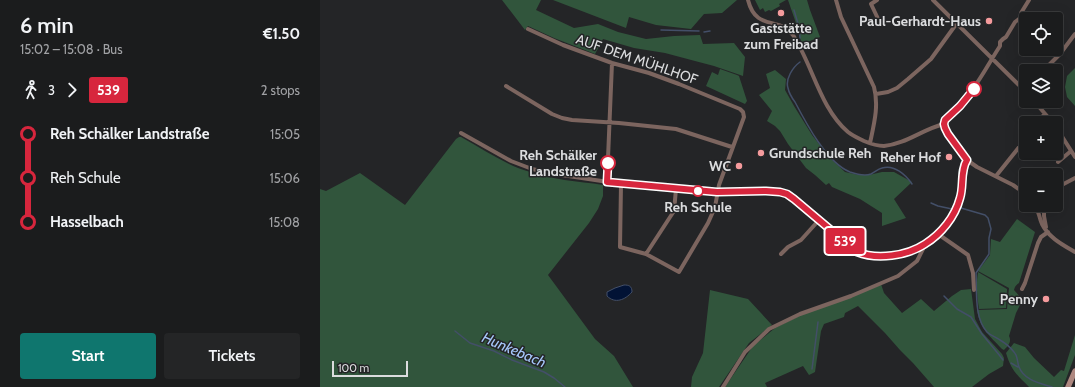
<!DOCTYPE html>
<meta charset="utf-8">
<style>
body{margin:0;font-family:Cabin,sans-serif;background:#242526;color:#f1f3f6;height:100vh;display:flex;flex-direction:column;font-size:15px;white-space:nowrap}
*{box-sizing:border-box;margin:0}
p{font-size:13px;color:#a0a1a4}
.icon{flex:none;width:22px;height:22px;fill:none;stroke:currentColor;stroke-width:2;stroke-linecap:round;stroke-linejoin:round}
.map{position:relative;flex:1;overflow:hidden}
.panel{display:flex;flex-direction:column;background:#1b1c1d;width:320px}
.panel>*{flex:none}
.badge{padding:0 8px;border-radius:3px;font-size:14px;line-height:26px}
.buttons{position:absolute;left:699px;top:12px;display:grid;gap:8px}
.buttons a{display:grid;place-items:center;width:44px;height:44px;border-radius:4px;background:#1b1c1d;box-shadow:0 4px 16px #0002,0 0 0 1px #393a3b;font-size:20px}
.scale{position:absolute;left:12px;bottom:10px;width:76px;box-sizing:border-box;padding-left:4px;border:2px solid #dbdcde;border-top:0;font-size:11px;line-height:14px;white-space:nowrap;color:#dbdcde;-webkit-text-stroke:3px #242527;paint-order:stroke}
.map>.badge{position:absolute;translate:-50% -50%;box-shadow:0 0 0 2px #fff}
.legs{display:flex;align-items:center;gap:6px;height:44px;padding:0 20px;font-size:13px}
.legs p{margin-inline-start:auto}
.summary{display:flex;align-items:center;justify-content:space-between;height:68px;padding:0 20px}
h1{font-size:22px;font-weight:600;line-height:30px}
.primary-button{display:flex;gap:8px;margin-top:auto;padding:8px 20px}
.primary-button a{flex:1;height:46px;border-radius:4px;background:#0f766e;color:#fff;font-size:16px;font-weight:600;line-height:46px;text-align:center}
.primary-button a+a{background:#242526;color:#f1f3f6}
ul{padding:0 20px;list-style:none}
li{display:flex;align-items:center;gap:14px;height:44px;font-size:15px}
li i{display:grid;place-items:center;width:6px;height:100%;margin:0 5px;background:currentColor}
li i::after{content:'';width:10px;height:10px;margin:-5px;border:3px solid;border-radius:50%;background:#1b1c1d}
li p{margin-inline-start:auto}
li:first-child i{background:linear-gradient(#0000 50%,currentColor 0)}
li:last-child i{background:linear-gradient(currentColor 50%,#0000 0)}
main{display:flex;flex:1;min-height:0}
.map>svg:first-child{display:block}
.green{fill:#31553c}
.water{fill:#021335;stroke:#434f68}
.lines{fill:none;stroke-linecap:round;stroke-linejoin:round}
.stream{stroke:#434f68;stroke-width:1.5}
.street{stroke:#7c655f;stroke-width:4}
.secondary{stroke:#ae8880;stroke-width:5.5}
.line-1-casing{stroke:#fff;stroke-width:9}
.line-1{stroke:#d7263d;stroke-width:6}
.poi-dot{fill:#f59b9d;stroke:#242527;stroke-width:1.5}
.stop-1-dot{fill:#fff;stroke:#d7263d;stroke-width:2}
.labels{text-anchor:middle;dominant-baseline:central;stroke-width:3;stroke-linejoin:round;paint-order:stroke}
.poi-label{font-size:14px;font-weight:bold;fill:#dbdcde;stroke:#242527;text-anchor:end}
.street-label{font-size:14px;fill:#dbdcde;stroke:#242527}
.stop-label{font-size:14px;font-weight:bold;fill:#dbdcde;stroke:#242527;text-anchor:end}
.water-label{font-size:15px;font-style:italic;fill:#a6c7fa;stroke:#242527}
</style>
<main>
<section class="panel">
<div class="summary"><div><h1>6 min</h1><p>15:02 – 15:08 · Bus</p></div><b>€1.50</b></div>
<div class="legs"><svg class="icon" aria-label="walk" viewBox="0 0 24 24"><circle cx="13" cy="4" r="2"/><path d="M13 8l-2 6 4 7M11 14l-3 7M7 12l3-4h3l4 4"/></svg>3<svg class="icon" aria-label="forward" viewBox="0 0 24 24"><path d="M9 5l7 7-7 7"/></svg><b class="badge" style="background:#d7263d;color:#fff">539</b><p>2 stops</p></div>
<ul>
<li><i style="color:#d7263d"></i><b>Reh Schälker Landstraße</b><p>15:05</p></li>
<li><i style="color:#d7263d"></i><span>Reh Schule</span><p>15:06</p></li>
<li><i style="color:#d7263d"></i><b>Hasselbach</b><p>15:08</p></li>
</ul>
<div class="primary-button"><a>Start</a><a>Tickets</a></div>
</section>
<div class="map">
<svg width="755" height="387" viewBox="0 0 755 387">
<rect width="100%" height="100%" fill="#242527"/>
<!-- green -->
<path class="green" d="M182,0h39l-5,10 38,18 24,-4 20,8 28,7 28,-3 26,-1 3,9 31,-1 11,14 -2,19 -29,-10 -19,-5 -30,-8 -31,-5 -31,-9 -8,15 -41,-16 -26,-12 -3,4z
M233,0h184l-15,13 -18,1 -13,15 -35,-4 -27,-8 -3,11z
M435,0h31l-7,4 1,2 -9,5 -2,-1 -4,2 -2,-4 -3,2z
M468,0h19l3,10 10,27 -18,7 -2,-6 -3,-12z
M755,68v38l-8,-9 -2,-10 2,-11z
M400,69l17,6 2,1 8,25 -2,3 -39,-18 6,-14 6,3z
M455,70l11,9 -1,11 9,16 18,29 17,22 16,15 14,3h10l13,-3h12l18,10 -18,17 12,19 -24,8v-13l-22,-14 -28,-12 -3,-4 -3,2 -11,-10 -9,-7 -18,-24 -8,-13 -5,-5 -8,-5 5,-10 -13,-16 11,-7 -4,-14z
M139,137h2c22,12 43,27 66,34 24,9 51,10 76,14v11l-5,13 -9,14 -41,52 47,64 19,17 19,31h-313v-198l6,2 34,-18 45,32 51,-66z
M697,219l18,13 -16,51c-3,2 -4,3 -5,7l7,8v5l-5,10 -7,23c3,6 -1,10 -5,14l-2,-1c-13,-14 -22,-20 -25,-39l30,-1 2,-21 -31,-17 12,-16 1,-16 9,3z
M658,272l29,17 -1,19 -27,1c-2,-13 -3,-25 -1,-37z
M561,284l3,9 18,20 19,-14 13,12 18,-15 9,-6 10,-1 4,30 7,13 20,22 2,4 -1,8 -14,8 -17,13h-38l-21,-24 -13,-13 -15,-17 -27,-27 -13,7 -1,4 -20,7 -3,7 -6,41 -6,3 -6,-9 -38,17 2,4h-42l28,-41 22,-18 26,-13z
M390,290l38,9 24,26 -23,18 -30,44h-28l1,-10 11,-24z
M755,335v20l-12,32h-34c-12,-12 -18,-17 -23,-34l8,-10 11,4 9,11 20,19 7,-7 3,1z"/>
<!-- water -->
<path class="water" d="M304,285c5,0 8,1 8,7 -7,8 -17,12 -25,4v-4l8,-4z"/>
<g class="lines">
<!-- stream -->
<path class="stream" d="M474,10l5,17 1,11
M341,30l38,1
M384,32l6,-1
M480,62c-7,5 -15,17 -12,26 1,5 4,10 7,14 11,21 32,61 55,70 6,2 15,4 21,2 4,-2 7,-5 11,-6 12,-4 24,7 30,16
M611,203l7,3 14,3
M641,208l24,7 3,3 3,11 -2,9v16l-13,19c1,18 -2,45 11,59 4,4 9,5 13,8 5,3 11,8 14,12 4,4 3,10 5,15 5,13 20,16 33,20
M624,296l13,13 14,8 11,17 18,22 3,4
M135,331l15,12 24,8 18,9 32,12 10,6 11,9
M691,363l7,4
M492,369l6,-47"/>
<!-- street -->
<path class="street" d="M428,0c8,32 32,16 45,35 20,31 27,73 55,97 5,4 10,6 16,9 7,3 13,5 20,5 22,-2 39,-17 60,-22
M516,0l5,17 33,70c5,19 0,37 -4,56
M557,0l-6,4 10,21
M613,0l93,92
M208,29l35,16 49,18 37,10 30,11 61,25 3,3 1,5 -25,68 -4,22 -3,7 -4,9 -29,49 -33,-18 -26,-7 1,-63
M723,71l17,-17 15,-20
M186,86l46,28 10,4 10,2 47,3 57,6 56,18
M556,94l12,-2 9,-4 11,-9 23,-20 26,-36
M714,101l19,22
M716,123l9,-9
M624,124c2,-8 10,-12 16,-18 16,-18 27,-40 40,-60v-4l3,-3 3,-2 9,-15 4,-3 2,-3v-3l8,-13
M624,124l1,4 3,6 19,26 10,7 36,18 13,9
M736,127l19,30
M141,133l50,28 21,8 23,5 60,9 61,6 41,3 49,-1 14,1 7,2 7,5 63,53c24,10 46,2 68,-7
M738,162l13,-11
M676,176l24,-30v-7l6,-6
M287,182l5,-119
M736,188l19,-10
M713,205c7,6 5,10 9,19 7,14 21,21 33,28
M724,207v9l2,11
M618,234l30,21 5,18 1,17
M326,254l28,-43 2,-22
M461,254l7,-7 13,-7 18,-20
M702,289l3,-6 13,-40 3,-6 7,-5
M403,387l22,-35 24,-23 31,-15 51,-18 47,-20 19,-15 8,-16 17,-15 12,-16 7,-17 2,-14v-17l4,-6"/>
<!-- secondary -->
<path class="secondary" d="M748,387l7,-16"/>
</g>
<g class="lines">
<defs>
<path id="line-1" d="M288,163l-1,19 110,10 49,-1 14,1 7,2 7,5 63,53c20,8 50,4 68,-8 16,-10 30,-27 35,-46 4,-12 0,-27 7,-38l-19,-26 -3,-6 -1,-4 1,-4 15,-14 14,-17"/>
</defs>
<!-- line-1 casing -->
<use href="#line-1" class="line-1-casing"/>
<!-- line-1 -->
<use href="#line-1" class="line-1"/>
</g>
<!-- markers -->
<g class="poi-dot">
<circle cx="461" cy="13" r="4"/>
<circle cx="669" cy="21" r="4"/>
<circle cx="441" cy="153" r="4"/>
<circle cx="629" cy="157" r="4"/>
<circle cx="419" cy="166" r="4"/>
<circle cx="726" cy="299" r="4"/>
</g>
<g class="stop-1-dot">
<circle cx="654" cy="89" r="7"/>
<circle cx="288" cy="163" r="7"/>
<circle cx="378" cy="191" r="5"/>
</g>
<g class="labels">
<!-- poi labels -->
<g class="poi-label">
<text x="661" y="21">Paul-Gerhardt-Haus</text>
<text x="461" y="28" text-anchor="middle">Gaststätte<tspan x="461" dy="16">zum Freibad</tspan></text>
<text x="449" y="153" text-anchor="start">Grundschule Reh</text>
<text x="621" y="157">Reher Hof</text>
<text x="411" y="166">WC</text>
<text x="718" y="299">Penny</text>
</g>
<!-- street labels -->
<g class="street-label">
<text transform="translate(317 59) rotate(19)">AUF DEM MÜHLHOF</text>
</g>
<!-- stop labels -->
<g class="stop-label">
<text x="277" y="155">Reh Schälker<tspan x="277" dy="16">Landstraße</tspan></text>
<text x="378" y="207" text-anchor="middle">Reh Schule</text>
</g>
<!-- water labels -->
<g class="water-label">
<text transform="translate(194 350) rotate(23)">Hunkebach</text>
</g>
</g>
</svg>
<div class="buttons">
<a><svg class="icon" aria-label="locate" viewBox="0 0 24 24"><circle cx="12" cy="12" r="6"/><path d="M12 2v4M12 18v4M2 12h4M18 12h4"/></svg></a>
<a><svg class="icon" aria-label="layers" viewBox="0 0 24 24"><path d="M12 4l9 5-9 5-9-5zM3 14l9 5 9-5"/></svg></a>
<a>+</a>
<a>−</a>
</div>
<div class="scale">100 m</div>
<b class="badge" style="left:525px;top:241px;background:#d7263d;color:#fff">539</b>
</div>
</main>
